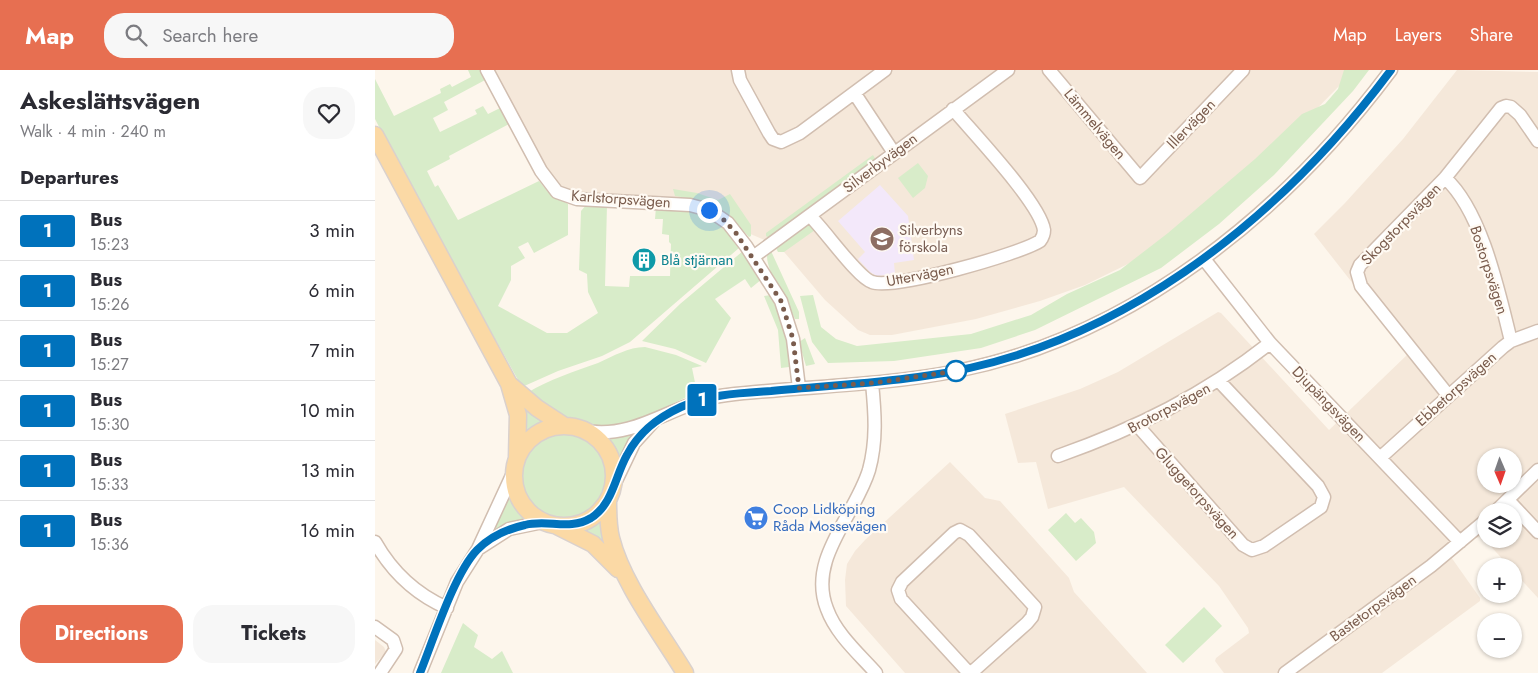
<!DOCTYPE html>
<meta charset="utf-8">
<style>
body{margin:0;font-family:Jost,sans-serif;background:#f7f7f7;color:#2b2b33;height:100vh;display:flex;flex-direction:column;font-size:19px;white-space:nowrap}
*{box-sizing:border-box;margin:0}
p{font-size:16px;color:#7c7c81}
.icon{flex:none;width:28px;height:28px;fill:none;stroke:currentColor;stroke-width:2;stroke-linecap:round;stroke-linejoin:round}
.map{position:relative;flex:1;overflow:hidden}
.side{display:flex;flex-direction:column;background:#fff;width:375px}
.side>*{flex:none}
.badge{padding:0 10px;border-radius:4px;font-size:18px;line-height:32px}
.needle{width:32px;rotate:178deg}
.tools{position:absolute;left:1102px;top:378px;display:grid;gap:10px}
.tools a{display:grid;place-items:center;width:45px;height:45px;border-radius:50%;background:#fff;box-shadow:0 1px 4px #0004;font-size:25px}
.you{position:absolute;width:25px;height:25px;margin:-12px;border:4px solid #fff;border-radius:50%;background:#1a73e8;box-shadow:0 0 0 8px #1a73e833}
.map>.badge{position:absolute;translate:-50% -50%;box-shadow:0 0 0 2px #fff}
h2{padding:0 20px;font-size:19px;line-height:45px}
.round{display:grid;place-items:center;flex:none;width:52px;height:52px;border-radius:20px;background:#f7f7f7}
.headline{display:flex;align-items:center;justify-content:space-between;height:85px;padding:0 20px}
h1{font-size:24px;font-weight:700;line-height:38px}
.button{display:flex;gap:10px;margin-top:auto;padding:10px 20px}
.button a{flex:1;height:58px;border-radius:20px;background:#e76f51;color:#fff;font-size:20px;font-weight:700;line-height:58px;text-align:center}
.button a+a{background:#f7f7f7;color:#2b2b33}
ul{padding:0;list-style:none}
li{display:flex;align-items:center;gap:15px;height:60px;padding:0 20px;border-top:1px solid #e1e1e2}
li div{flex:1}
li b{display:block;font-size:19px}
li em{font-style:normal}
li .badge{min-width:55px;font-weight:700;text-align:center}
header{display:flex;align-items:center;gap:30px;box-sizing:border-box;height:70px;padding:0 25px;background:#e76f51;color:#fff}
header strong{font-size:24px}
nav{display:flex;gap:28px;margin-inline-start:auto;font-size:18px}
.search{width:350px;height:45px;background:#f7f7f7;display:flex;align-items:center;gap:12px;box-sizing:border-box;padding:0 18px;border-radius:20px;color:#7c7c81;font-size:19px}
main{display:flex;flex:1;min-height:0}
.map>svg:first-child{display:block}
.residential{fill:#f5e8da;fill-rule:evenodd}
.education{fill:#f3e8fa}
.green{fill:#d8ecc9}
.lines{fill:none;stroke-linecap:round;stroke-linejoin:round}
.minor-casing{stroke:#d1beb0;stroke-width:15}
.major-casing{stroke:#dad1cd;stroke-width:19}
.minor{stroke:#fff;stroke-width:12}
.major{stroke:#fbd9a5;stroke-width:16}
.line-casing{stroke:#fff;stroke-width:11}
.line{stroke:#0072bc;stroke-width:8}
.walk{stroke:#7a5c4d;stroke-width:5;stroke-dasharray:0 9}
.stop-dot{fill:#fff;stroke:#0072bc;stroke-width:2.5}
.labels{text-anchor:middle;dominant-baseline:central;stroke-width:4.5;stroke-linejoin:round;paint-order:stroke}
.street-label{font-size:15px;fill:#7a5c4d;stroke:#fffaf3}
.education-label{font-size:15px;fill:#785e54;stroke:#fffaf3;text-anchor:start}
.culture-label{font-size:15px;fill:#0d838f;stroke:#fffaf3;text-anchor:start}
.shop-label{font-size:15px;fill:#366cbe;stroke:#fffaf3;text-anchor:start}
</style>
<header>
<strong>Map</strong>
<div class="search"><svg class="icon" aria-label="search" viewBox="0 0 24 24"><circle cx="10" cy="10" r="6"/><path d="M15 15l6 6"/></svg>Search here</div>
<nav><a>Map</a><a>Layers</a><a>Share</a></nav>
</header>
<main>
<section class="side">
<div class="headline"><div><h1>Askeslättsvägen</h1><p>Walk · 4 min · 240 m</p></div><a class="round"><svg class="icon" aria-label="heart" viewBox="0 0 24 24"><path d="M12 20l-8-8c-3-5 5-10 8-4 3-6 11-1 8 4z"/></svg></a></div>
<h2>Departures</h2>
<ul>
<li><span class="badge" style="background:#0072bc;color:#fff">1</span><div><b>Bus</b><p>15:23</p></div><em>3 min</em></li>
<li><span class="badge" style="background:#0072bc;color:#fff">1</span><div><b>Bus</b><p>15:26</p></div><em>6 min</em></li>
<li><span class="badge" style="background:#0072bc;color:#fff">1</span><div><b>Bus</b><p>15:27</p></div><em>7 min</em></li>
<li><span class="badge" style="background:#0072bc;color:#fff">1</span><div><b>Bus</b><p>15:30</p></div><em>10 min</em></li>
<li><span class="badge" style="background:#0072bc;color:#fff">1</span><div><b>Bus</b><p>15:33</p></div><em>13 min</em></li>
<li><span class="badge" style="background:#0072bc;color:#fff">1</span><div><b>Bus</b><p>15:36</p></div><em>16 min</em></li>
</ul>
<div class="button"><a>Directions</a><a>Tickets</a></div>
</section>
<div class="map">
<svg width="1163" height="603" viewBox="0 0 1163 603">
<rect width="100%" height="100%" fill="#fdf6ec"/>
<!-- residential -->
<path class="residential" d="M119,0h858l-10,13 -50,51 -156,126 -51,25 -45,16 -64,18 -84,16h-22l-12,-5 -33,-30 -46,-54 -38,-16 -14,-18 -12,-7 -35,-7 -102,-5 -9,-2 -14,-7z
M1082,0l81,2v526l-24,-26v-6h-5l-27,-29 -8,1 -23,19 29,41v3l-98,72h-158l-9,-12 1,-3 33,-25 -1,-5 -29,-42 -95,-99 -76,22 -12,-47 -18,1 -13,-49 75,-25 38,-17 100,-60 3,1 108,117 79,-76 -94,-120 31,-31 58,-64zM1111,386h28v28h-28zM1111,441h28v28h-28z
M575,392l35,36 15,3 69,77 5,14 73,81h-242l-59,-67 -1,-26 2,-16 8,-13 10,-11z
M0,570l9,7 2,5 -11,12z"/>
<!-- education -->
<path class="education" d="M505,115l28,31 6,44 -20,3 1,11 -18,2 -7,-4 -12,-13 7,-7 -27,-31z"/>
<!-- green -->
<path class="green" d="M93,0h14l5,9 -43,23 4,8 -15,8 7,14 37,-18 -2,-4 8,-4 5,8 12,-6 9,16 -60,32 1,3 -23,12 8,16 3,-2 20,35 81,-39 9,11 20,12v31l-34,18 -6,-11 -10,5 7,11 -14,8v14l-13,26 49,27h20l31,-20 -10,-21 -1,-18 -8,-4 2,-59 6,-7 20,1 -2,81 24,1 1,-11h40l1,-32 -2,-2v-7l-7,-1 1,-15h-8l1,-12c40,3 59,5 83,41l-109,94 -28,14 -44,15 -36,16 -111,-198 -36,-70v-40l19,37 47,-23 -1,-4 10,-5 2,3 19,-10z
M969,0h25l-16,21 -79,84 -55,49 -58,44 -126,62 -54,18 -87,13 -66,2 -16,-21 -12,-46 13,-1 8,32 15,12 21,7 114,-12 60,-19 36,-21 53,-24 48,-37 87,-74 47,-45 23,-10 13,-15z
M498,85l3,5 -4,3 -103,75 -3,-2v-3z
M543,93l10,13 -3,12 -12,10 -15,-20z
M298,119l24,4 21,7 12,-6 21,31v11l-2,1c-23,-26 -39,-36 -74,-41z
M430,155h7l3,5 -31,22h-6l-3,-6z
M368,181l19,28 -11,9 -6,-9 -30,20 16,19 -25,45 -31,-14 -33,-8 38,-37z
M396,181l28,61v7h-4c-8,-19 -28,-45 -28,-63z
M396,225c12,23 18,46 18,72l-8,1 -3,-38 -14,-34z
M430,268l10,26 -9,2 -7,-24z
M270,277l31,8 26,11 -10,2 5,24 -62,30 -34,5 -47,-13 -27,-21c23,-14 46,-21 71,-30 16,-7 30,-16 47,-16z
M149,337l23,17 -22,14z
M144 406a45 45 0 1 1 90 0a45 45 0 1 1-90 0Z
M259,364l-16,25 -14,-20 1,-1z
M138,425l15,23 -21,6 -16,11 18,-39z
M691,443l9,10 6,-5 13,14 2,11 -20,18 -28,-31z
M227,446l3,30 -23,-16z
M829,537l18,19 -39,37 -18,-18z
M88,553l15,12 -4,12 18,12 10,-8 11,22h-72z"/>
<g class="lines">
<defs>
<path id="minor" d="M112,0l54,101 16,21 20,7 113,6 19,5 19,13 18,23 35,55 12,38 6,49
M363,0l2,10 29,53 4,6 8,3 19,-9 85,-63
M674,0l91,108 103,-108
M480,24l39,59
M1070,108c37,33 54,115 66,163
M435,146c14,13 48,62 62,66 22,8 148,-28 168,-41 3,-4 4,-7 4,-11 -4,-27 -71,-97 -91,-121
M378,187l255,-187
M829,189l66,84 190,199
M497,313c3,30 5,58 -3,87 -14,46 -62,89 -42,139 9,25 32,45 49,64
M1073,325l-87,-109 -4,-14 3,-7 85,-87 56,-70 5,-2 5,1 9,8 18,26
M763,356l105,119 9,5 12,-4 57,-39 3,-10 -6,-11 -99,-105
M212,361c50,9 91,-31 140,-36 77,-9 154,-9 230,-24 177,-35 328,-159 434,-301
M683,386c79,-28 146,-61 212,-113
M1006,387l122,-110 8,-6 27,-10
M238,417l21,-44 20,-22
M1133,430l30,32
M1121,441l42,-41
M0,472c17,30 40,52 72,66
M103,479l31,-20 34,-7
M0,557l18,13 3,9 -16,24
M45,603l37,-91 21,-33 37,-80
M594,603l-68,-74 -3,-9 4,-8 52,-49 6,-3 9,5 66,72 -3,10 -5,6 -56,50
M910,603l146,-107 55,-46"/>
<path id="major" d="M0,65l134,249 9,31 -1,43
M134,314l28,24 26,17
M139 406a50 50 0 1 1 100 0a50 50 0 1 1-100 0Z
M233,430c0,12 0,26 3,38 11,45 50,95 74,135
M182,456l36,18 25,25"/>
</defs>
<!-- minor casing -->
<use href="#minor" class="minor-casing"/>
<!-- major casing -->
<use href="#major" class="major-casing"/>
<!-- minor -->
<use href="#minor" class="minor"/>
<!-- major -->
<use href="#major" class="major"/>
</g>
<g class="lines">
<defs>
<path id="line" d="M45,603c13,-32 34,-99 57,-123 13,-13 30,-21 48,-25 23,-6 44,6 66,-7 22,-14 24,-42 36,-63 12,-23 30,-37 54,-48 28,-13 60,-14 90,-16 49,-5 98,-7 147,-14 194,-24 359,-154 473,-307"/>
</defs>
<!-- line casing -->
<use href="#line" class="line-casing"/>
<!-- line -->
<use href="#line" class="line"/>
<!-- walk -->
<path class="walk" d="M334,140l13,8 14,15 45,68 12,38 6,49 74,-5 83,-12"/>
</g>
<!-- icons -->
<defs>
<symbol id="school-disc" viewBox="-11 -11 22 22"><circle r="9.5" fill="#8d6e63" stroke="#fffaf3"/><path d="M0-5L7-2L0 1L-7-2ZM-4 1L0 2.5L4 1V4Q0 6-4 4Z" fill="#fff"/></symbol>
<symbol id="building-disc" viewBox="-11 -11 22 22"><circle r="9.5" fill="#0f9aa8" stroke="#fffaf3"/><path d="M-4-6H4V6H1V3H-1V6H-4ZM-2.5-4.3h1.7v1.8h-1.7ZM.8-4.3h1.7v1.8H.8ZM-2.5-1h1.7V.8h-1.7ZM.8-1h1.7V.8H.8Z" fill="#fff"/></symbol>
<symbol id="supermarket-disc" viewBox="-11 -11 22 22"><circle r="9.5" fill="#3f7fe0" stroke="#fffaf3"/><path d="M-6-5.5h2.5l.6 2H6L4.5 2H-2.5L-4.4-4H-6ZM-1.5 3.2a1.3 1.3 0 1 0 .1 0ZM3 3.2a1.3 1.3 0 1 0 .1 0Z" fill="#fff"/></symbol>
</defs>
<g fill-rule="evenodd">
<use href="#school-disc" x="493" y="155" width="28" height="28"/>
<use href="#building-disc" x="255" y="176" width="28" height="28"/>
<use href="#supermarket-disc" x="367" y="434" width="28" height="28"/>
</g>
<!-- markers -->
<circle class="stop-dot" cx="581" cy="301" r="10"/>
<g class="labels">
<!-- street labels -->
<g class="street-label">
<text transform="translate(720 54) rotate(50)">Lämmelvägen</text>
<text transform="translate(816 54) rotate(-46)">Illervägen</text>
<text transform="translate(505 93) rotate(-37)">Silverbyvägen</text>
<text transform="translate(246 129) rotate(4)">Karlstorpsvägen</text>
<text transform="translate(1026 154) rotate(-46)">Skogstorpsvägen</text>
<text transform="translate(1114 200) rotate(72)">Bostorpsvägen</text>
<text transform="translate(545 205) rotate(-11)">Uttervägen</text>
<text transform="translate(1081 319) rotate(-42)">Ebbetorpsvägen</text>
<text transform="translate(954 334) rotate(46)">Djupängsvägen</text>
<text transform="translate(794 338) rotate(-28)">Brotorpsvägen</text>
<text transform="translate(822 423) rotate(48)">Gluggetorpsvägen</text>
<text transform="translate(998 538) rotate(-36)">Bastetorpsvägen</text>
</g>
<!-- education labels -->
<g class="education-label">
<text x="524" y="160">Silverbyns<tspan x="524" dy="17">förskola</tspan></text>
</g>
<!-- culture labels -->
<g class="culture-label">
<text x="286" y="190">Blå stjärnan</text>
</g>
<!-- shop labels -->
<g class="shop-label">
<text x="398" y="439">Coop Lidköping<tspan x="398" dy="17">Råda Mossevägen</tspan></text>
</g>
</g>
</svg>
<div class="tools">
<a><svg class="needle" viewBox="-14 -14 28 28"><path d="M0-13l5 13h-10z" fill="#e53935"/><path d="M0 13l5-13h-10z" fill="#7c7c81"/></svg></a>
<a><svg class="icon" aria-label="layers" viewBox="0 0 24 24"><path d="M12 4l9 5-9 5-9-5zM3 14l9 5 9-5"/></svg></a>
<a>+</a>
<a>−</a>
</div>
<div class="you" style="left:334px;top:140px"></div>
<b class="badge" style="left:327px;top:330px;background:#0072bc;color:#fff">1</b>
</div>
</main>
